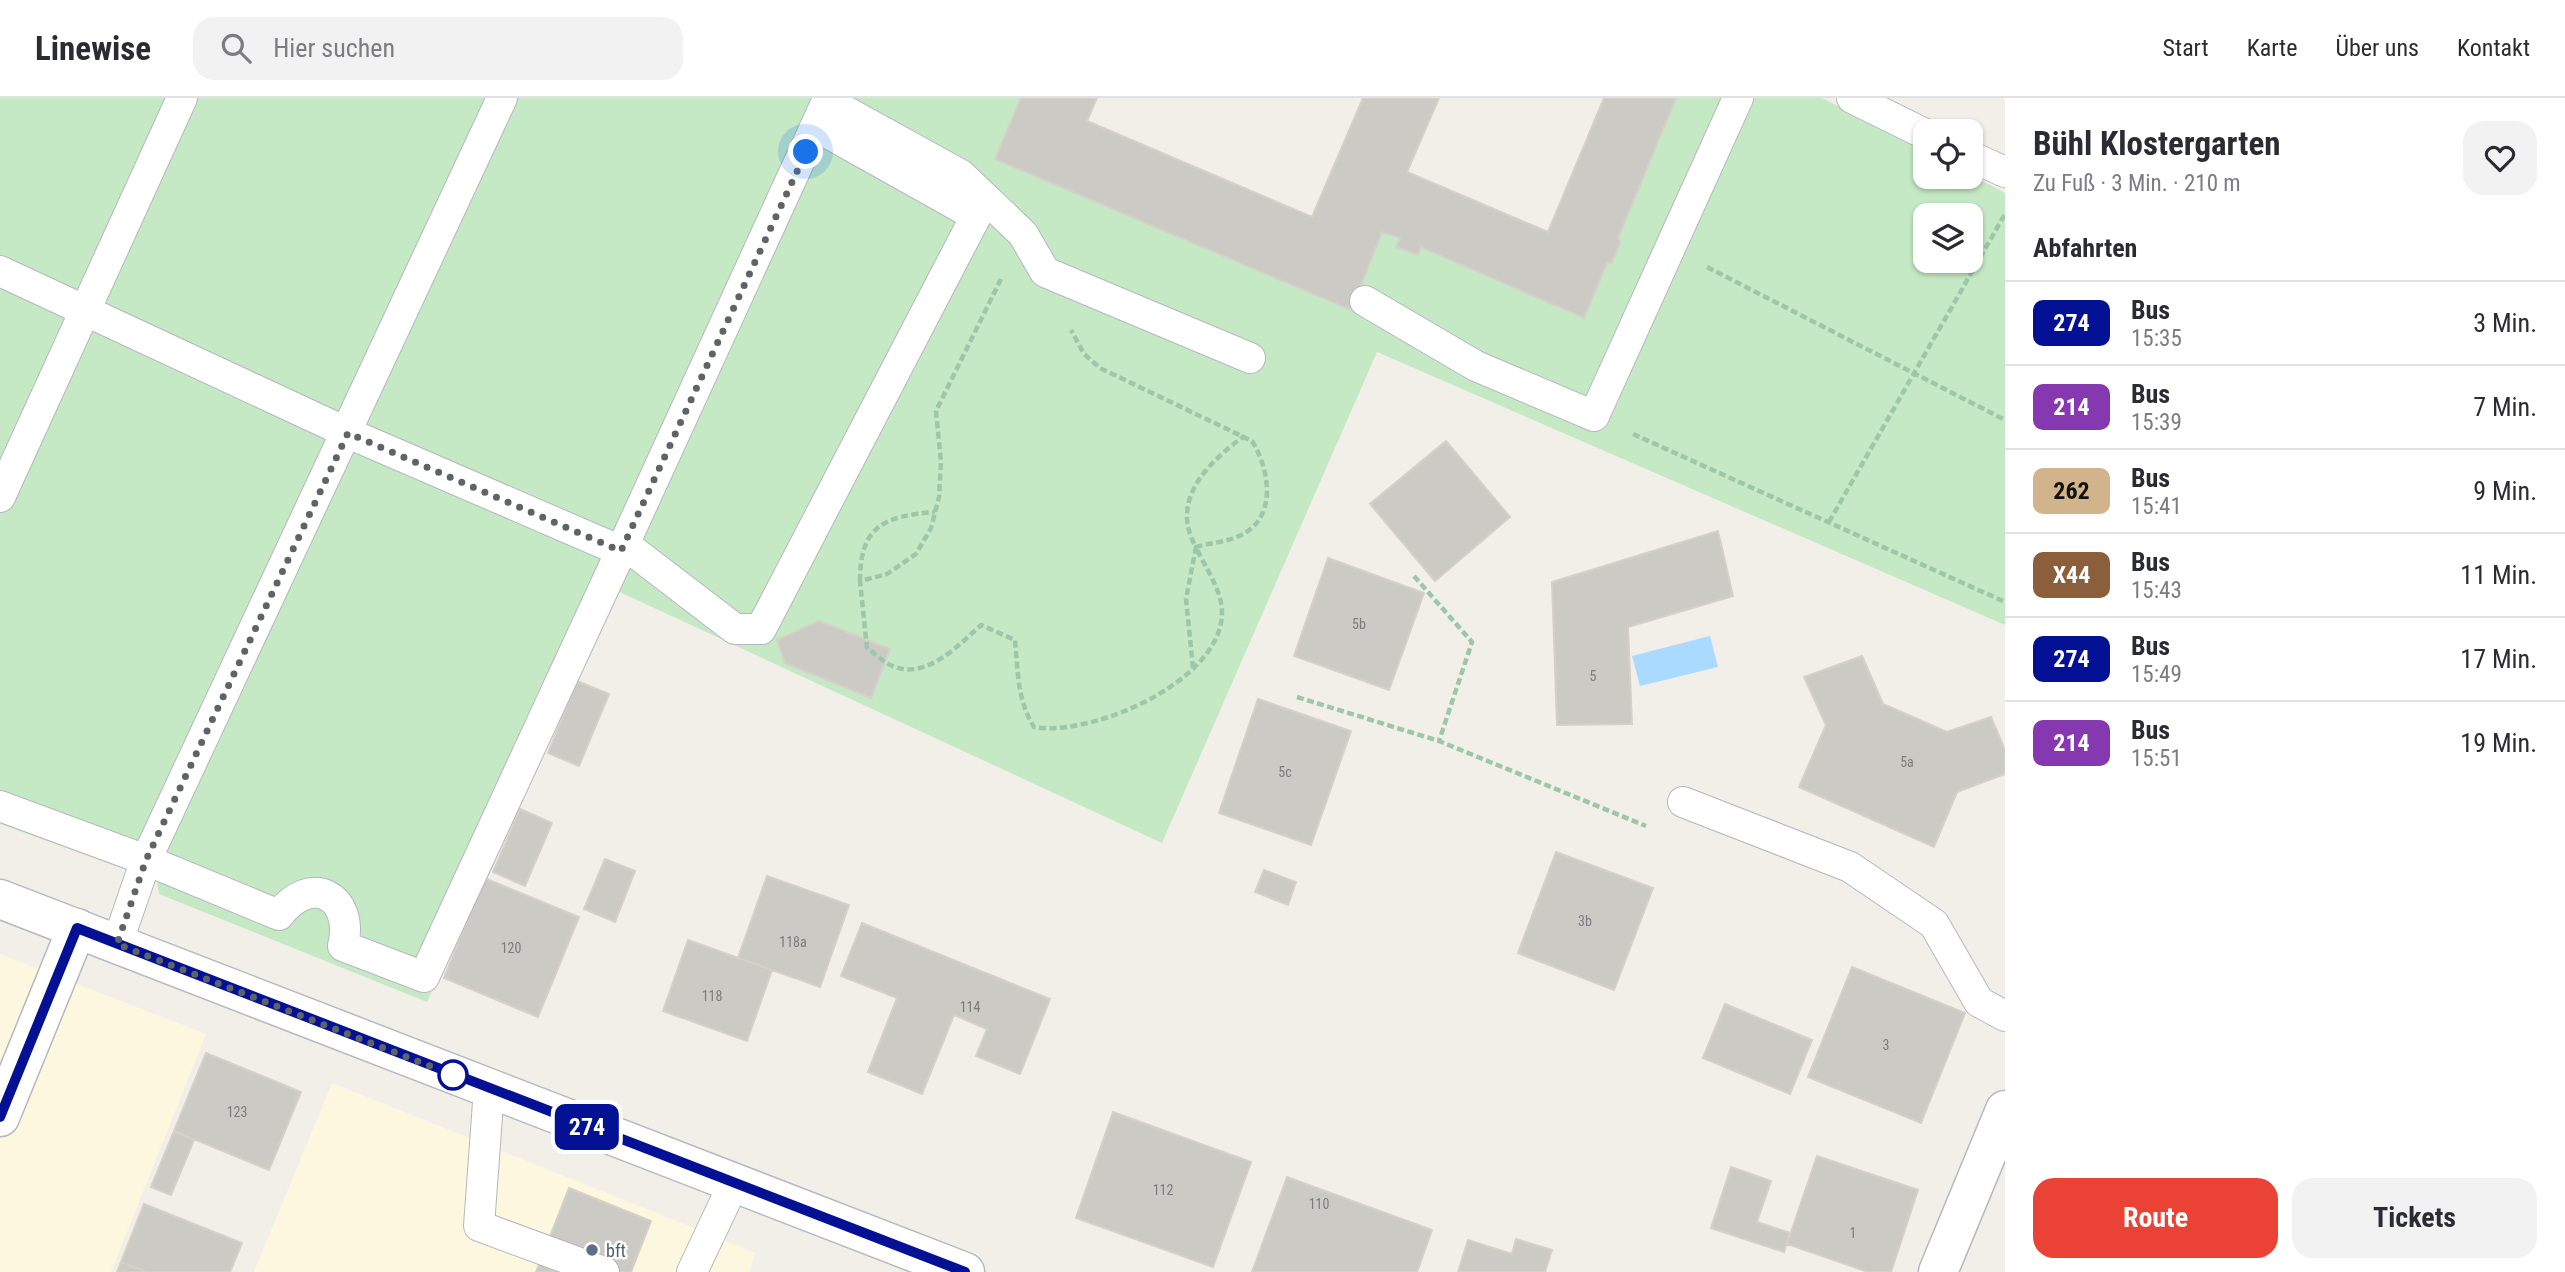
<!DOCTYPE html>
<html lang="de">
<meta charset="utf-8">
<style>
body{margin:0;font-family:"Roboto Condensed",sans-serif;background:#f2f2f3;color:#2b2b33;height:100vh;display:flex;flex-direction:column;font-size:26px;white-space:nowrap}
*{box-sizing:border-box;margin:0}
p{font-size:23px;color:#7c7c81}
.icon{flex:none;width:38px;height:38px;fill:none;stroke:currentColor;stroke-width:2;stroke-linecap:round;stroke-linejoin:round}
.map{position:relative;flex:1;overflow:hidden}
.sheet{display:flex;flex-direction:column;background:#fff;width:560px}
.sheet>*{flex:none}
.badge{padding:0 14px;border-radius:10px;font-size:24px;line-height:46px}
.tools{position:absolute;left:1913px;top:21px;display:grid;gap:14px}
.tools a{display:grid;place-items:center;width:70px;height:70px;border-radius:14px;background:#fff;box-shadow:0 2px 5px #0004;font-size:35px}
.you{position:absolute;width:35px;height:35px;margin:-18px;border:5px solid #fff;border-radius:50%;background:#1a73e8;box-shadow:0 0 0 10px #1a73e833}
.map>.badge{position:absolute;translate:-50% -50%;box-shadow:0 0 0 4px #fff}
h2{padding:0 28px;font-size:26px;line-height:63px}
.round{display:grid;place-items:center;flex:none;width:74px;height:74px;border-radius:21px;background:#f2f2f3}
.head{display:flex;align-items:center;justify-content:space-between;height:119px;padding:0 28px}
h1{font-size:33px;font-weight:700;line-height:52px}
.cta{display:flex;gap:14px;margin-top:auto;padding:14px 28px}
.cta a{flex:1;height:80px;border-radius:21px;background:#ea4335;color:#fff;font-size:28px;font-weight:700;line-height:80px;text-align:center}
.cta a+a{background:#f2f2f3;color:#2b2b33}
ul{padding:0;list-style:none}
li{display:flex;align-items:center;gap:21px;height:84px;padding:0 28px;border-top:2px solid #e1e1e2}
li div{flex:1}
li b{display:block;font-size:26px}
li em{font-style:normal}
li .badge{min-width:77px;font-weight:700;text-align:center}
header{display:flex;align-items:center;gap:42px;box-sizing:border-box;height:98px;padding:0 35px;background:#fff;border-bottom:2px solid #e1e1e2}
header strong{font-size:33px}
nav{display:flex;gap:38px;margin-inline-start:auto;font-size:24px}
.search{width:490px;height:63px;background:#f2f2f3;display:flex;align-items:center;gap:18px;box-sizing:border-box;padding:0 24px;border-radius:21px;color:#7c7c81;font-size:26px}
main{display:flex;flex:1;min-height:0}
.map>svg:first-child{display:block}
.commercial{fill:#fef7e0}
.green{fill:#c5e8c5;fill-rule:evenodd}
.water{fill:#aadaff}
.building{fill:#cccac5;stroke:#d6d1c6;stroke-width:2}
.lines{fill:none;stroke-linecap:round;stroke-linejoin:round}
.lane-casing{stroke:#b5b8bc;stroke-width:32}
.street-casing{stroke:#b5b8bc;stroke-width:41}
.secondary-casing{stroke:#b6babf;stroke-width:41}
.path{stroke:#9cc7a9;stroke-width:4.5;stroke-dasharray:7 3.5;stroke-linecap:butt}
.lane{stroke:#fff;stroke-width:30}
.street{stroke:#fff;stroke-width:38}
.secondary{stroke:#fff;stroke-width:38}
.line-casing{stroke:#fff;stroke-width:16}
.line{stroke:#051194;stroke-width:10}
.walk{stroke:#5f6368;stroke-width:7;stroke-dasharray:0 12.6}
.stop-dot{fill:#fff;stroke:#051194;stroke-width:3.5}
.service-dot{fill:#5c6f8a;stroke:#fff;stroke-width:2.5}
.labels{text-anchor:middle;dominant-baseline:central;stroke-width:5;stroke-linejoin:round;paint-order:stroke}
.number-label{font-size:14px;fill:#7a7d7f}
.service-label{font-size:18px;fill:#4e5e75;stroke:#fff;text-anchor:start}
</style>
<header>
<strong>Linewise</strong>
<div class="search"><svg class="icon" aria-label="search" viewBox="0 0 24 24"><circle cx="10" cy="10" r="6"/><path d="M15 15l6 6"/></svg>Hier suchen</div>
<nav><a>Start</a><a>Karte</a><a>Über uns</a><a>Kontakt</a></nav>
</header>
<main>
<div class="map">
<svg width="2005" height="1174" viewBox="0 0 2005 1174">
<rect width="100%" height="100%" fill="#f1efe8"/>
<!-- commercial -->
<path class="commercial" d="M0,856l206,80 -95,238h-111z
M332,985l424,170 -7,19h-495z"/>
<!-- green -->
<path class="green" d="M0,0h1021l-26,61 355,151 32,-78 18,6 -4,9 21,8 4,-8 162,71 93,-220h146l103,53v26l46,-2 34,18v432l-628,-273 -215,491 -551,-255 -184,414 -268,-108 -2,-13 -157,-57zM1925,117h45v46h-45z"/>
<!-- water -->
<path class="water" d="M1710,538l8,31 -78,19 -8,-30z"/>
<!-- building -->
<path class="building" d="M1021,0h76l-10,23 225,96 51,-119h76l-32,74 141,60 56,-134h72l-58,140 2,5 -8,19 -5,1 -23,55 -163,-71 -3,8 -22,-8 4,-9 -18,-6 -31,78 -356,-151z
M1446,343l64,76 -75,64 -65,-77z
M1718,433l15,65 -105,31 4,97 -75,1 -5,-143z
M1328,460l96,35 -35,97 -95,-34z
M819,523l71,28 -19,49 -86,-35 -8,-23z
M1862,558l21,48 64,28 44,-15 14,33v24l-48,18 -23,55 -135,-60 27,-62 -22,-48z
M577,583l32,13 -30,72 -31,-13z
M1258,601l93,32 -40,114 -92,-32z
M520,711l32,14 -27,63 -32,-14z
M1556,754l97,36 -39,102 -96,-37z
M605,761l30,12 -20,51 -31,-13z
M1264,772l32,12 -8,23 -33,-13z
M767,778l82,29 -29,82 -82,-29z
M484,780l95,39 -41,100 -94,-39z
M862,825l188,76 -30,75 -44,-18 11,-27 -33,-14 -32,79 -54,-22 29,-74 -56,-22z
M688,842l84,30 -25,71 -84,-30z
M1852,869l113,46 -44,110 -113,-46z
M1725,906l87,36 -22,54 -87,-36z
M206,955l95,39 -32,78 -95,-39z
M1113,1014l138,50 -38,105 -137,-49z
M174,1033l20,9 -23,55 -20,-8z
M1817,1058l101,34 -27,82h-23l-81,-28z
M1731,1069l40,14 -14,41 33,11 -6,19 -73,-24z
M1287,1079l145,53 -15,42h-165z
M569,1090l82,33 -20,51h-95z
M144,1106l98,39 -12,29h-83l-26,-10z
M1516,1141l36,11 -7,22h-87l10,-32 44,14z
M121,1164l26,10h-30z"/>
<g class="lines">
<defs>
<path id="lane" d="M1852,0l73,36
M1970,58l35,16
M0,173l348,162 273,118 -197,426 -81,-31c12,-51 -33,-73 -64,-31l-133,-55 -146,-54
M1365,203l111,65 118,50 144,-318
M0,399l182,-399
M624,446l111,85h26l215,-413 -159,-89
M621,453l206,-450 134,74 62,59 22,38 205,86
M1683,704l167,65 84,57 45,78 26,14
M117,846l29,-84 356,-762
M489,991l-10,137 125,46
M692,1174l42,-89"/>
<path id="street" d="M0,1019l77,-189
M1938,1174l67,-162"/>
<path id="secondary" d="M0,801l965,373"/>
</defs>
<!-- lane casing -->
<use href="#lane" class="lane-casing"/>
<!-- street casing -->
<use href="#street" class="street-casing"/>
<!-- secondary casing -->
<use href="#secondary" class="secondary-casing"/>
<!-- path -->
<path class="path" d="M1707,169l298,153
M1001,181l-65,132 5,51 -2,35 -8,31 -15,26 -29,20 -27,7 7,67c9,6 18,16 28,19 32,12 64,-22 86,-42l34,15c3,31 2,60 19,87 59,10 190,-47 188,-116 0,-20 -18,-46 -26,-64 14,-4 30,-5 43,-11 39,-17 31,-66 13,-95l-152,-73 -16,-14 -13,-24
M1633,336l372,168
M1829,424l176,-308
M1414,478l58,66 -33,99
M860,483c0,-56 25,-65 75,-69
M1193,570l-7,-69 10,-52c-27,-47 12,-84 48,-111
M1297,599l142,44 207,85"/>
<!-- lane -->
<use href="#lane" class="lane"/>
<!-- street -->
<use href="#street" class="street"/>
<!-- secondary -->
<use href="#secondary" class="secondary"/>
</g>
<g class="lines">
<defs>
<path id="line" d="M0,1019l77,-189 888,344"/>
</defs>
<!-- line casing -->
<use href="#line" class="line-casing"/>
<!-- line -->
<use href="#line" class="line"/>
<!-- walk -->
<path class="walk" d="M453,977l-336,-131 29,-84 202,-427 273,118 185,-399"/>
</g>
<!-- markers -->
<circle class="stop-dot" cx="453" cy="977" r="14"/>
<circle class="service-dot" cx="592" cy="1152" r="7"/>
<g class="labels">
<!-- number labels -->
<g class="number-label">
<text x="1359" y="526">5b</text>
<text x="1593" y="578">5</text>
<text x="1907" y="664">5a</text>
<text x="1285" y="674">5c</text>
<text x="1585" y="823">3b</text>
<text x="793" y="844">118a</text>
<text x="511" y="850">120</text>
<text x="712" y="898">118</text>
<text x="970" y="909">114</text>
<text x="1886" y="947">3</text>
<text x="237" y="1014">123</text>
<text x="1163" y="1092">112</text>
<text x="1319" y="1106">110</text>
<text x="1853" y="1135">1</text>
</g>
<!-- service labels -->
<g class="service-label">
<text x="606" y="1152">bft</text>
</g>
</g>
</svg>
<div class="tools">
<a><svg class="icon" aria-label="locate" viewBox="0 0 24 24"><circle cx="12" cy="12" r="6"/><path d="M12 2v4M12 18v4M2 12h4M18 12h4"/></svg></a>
<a><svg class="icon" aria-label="layers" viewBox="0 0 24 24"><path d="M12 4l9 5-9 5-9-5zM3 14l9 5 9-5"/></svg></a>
</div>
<div class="you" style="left:806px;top:54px"></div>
<b class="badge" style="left:587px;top:1029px;background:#051194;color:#fff">274</b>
</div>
<section class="sheet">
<div class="head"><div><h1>Bühl Klostergarten</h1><p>Zu Fuß · 3 Min. · 210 m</p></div><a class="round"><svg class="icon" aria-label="heart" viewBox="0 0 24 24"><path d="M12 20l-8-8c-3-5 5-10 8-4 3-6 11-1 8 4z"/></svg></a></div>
<h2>Abfahrten</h2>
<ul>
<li><span class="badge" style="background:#051194;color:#fff">274</span><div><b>Bus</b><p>15:35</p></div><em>3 Min.</em></li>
<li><span class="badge" style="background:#8638b0;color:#fff">214</span><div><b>Bus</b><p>15:39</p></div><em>7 Min.</em></li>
<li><span class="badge" style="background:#d2b48c;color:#111">262</span><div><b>Bus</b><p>15:41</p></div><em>9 Min.</em></li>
<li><span class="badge" style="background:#8b5e3c;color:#fff">X44</span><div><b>Bus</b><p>15:43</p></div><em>11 Min.</em></li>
<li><span class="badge" style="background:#051194;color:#fff">274</span><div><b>Bus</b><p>15:49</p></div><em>17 Min.</em></li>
<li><span class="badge" style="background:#8638b0;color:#fff">214</span><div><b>Bus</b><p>15:51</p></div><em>19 Min.</em></li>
</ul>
<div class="cta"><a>Route</a><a>Tickets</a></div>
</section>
</main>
